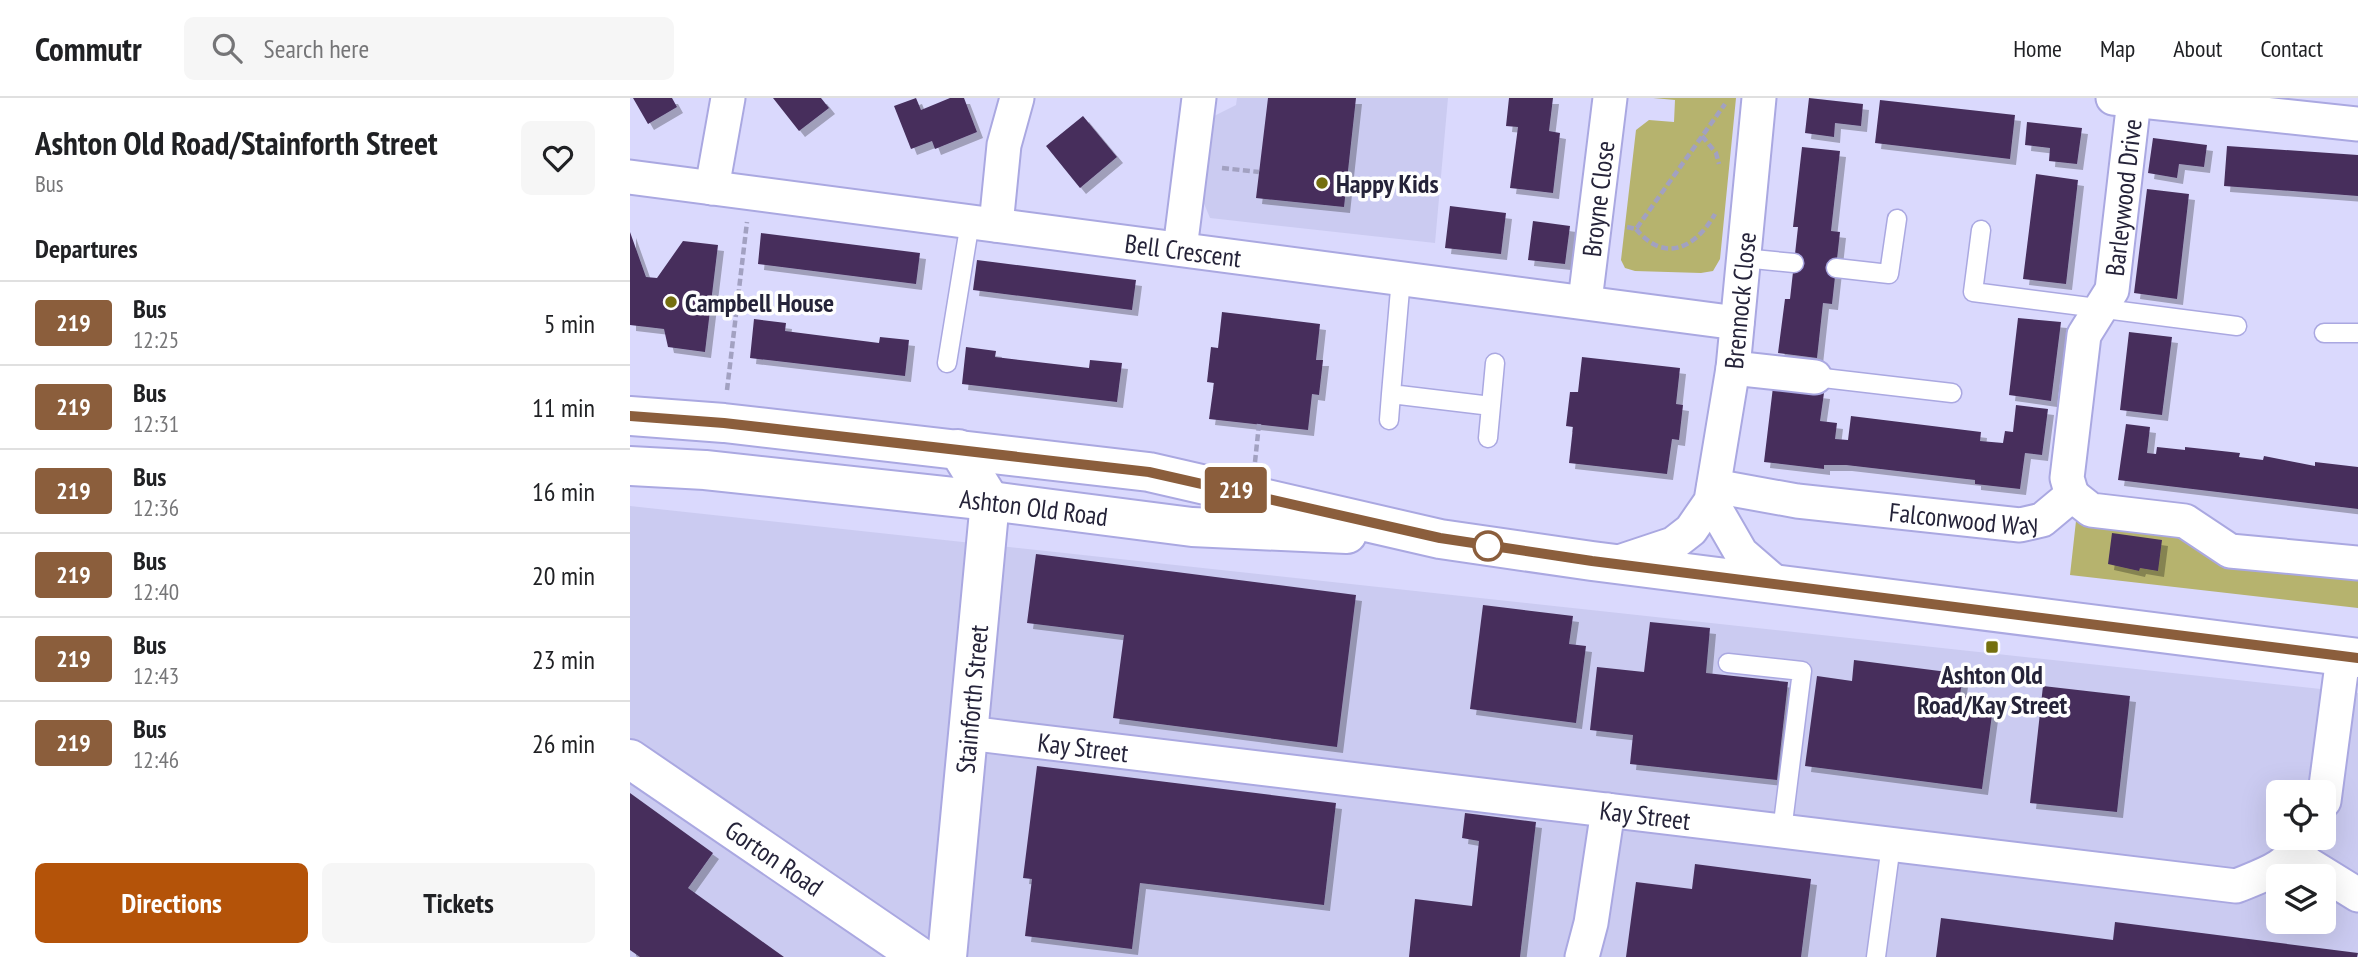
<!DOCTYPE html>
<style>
body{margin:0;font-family:"PT Sans Narrow",sans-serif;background:#f6f6f6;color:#202124;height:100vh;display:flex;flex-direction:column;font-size:26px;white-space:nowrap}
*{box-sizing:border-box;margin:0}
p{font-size:23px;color:#757577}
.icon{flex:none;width:38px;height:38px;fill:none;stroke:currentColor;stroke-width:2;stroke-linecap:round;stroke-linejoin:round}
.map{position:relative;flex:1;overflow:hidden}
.sheet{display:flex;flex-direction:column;background:#fff;width:630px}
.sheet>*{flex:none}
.badge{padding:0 14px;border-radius:5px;font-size:24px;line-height:46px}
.buttons{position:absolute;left:1636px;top:682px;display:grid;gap:14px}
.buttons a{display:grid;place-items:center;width:70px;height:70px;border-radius:10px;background:#fff;box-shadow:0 7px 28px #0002;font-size:35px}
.map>.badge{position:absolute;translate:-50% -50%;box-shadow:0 0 0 4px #fff}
h2{padding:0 35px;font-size:26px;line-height:63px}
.round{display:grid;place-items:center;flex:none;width:74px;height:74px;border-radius:10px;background:#f6f6f6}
.head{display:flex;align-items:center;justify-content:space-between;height:119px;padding:0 35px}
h1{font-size:33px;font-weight:700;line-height:52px}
.primary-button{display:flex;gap:14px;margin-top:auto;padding:14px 35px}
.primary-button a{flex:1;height:80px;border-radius:10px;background:#b45309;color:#fff;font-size:28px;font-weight:700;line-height:80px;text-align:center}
.primary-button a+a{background:#f6f6f6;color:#202124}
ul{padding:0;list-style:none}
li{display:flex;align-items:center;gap:21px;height:84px;padding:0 35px;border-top:2px solid #e0e0e0}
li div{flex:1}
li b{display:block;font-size:26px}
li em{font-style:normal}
li .badge{min-width:77px;font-weight:700;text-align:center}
header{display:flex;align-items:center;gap:42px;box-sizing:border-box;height:98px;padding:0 35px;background:#fff;border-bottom:2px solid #e0e0e0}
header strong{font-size:33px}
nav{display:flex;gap:38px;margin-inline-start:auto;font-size:24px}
.search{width:490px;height:63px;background:#f6f6f6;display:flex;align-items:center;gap:18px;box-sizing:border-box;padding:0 24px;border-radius:10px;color:#757577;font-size:26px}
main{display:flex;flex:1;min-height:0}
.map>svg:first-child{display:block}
.built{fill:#cbcbf1;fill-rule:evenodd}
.green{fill:#b6b36e}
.building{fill:#462f5c;filter:url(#shadow)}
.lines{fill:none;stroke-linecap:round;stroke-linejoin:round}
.lane-casing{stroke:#aaa8e1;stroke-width:21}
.street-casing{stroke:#aaa8e1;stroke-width:37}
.secondary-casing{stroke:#aaa8e1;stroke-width:42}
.highway-casing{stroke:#aaa8e1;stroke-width:42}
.path{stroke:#a2a1c1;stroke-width:4.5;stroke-dasharray:7 3.5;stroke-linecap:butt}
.lane{stroke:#fff;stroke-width:18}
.street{stroke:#fff;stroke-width:33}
.secondary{stroke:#fff;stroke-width:38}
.highway{stroke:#fff;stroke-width:38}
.line-casing{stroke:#fff;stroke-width:16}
.line{stroke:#8b5e3c;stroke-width:10}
.poi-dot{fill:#746f0f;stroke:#fefefe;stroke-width:2.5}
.stop-dot{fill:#fff;stroke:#8b5e3c;stroke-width:3.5}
.labels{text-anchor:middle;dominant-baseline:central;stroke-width:7;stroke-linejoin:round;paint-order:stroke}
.poi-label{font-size:26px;font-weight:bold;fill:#252339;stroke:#fefefe;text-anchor:start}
.street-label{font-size:26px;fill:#252339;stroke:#fefefe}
</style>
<header>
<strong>Commutr</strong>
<div class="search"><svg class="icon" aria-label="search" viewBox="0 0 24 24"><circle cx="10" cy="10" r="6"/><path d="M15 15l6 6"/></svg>Search here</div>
<nav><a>Home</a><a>Map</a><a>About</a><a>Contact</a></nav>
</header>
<main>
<section class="sheet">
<div class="head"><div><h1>Ashton Old Road/Stainforth Street</h1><p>Bus</p></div><a class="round"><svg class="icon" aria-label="heart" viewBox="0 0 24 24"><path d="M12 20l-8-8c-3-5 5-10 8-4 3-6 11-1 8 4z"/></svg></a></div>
<h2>Departures</h2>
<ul>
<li><span class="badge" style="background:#8b5e3c;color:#fff">219</span><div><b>Bus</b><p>12:25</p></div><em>5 min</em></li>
<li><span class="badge" style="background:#8b5e3c;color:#fff">219</span><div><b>Bus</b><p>12:31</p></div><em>11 min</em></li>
<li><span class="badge" style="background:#8b5e3c;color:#fff">219</span><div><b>Bus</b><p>12:36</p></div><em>16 min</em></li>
<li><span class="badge" style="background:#8b5e3c;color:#fff">219</span><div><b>Bus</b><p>12:40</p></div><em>20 min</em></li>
<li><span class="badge" style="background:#8b5e3c;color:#fff">219</span><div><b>Bus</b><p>12:43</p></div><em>23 min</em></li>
<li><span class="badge" style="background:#8b5e3c;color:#fff">219</span><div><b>Bus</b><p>12:46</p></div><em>26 min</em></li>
</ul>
<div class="primary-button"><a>Directions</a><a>Tickets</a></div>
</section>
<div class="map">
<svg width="1728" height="859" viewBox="0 0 1728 859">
<defs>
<filter id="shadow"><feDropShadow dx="6" dy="6" stdDeviation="0" flood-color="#0004"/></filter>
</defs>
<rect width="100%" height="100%" fill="#dad9fd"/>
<!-- built -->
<path class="built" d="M607,0h211l-13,145 -225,-25 -7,-17 9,-84 24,-12z
M0,408l1728,187v264h-1728zM1648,695h46v45h-46zM1648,779h46v45h-46z"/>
<!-- green -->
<path class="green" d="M1023,0h83l-16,161 -7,12 -12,2 -66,-2 -10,-3 -4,-8 15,-130 13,-10 25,2 1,-22z
M1446,423l106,11 176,45v31l-288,-33z"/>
<!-- building -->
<path class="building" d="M3,0h39l5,9 -29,17z
M143,0h48l8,10 -30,23z
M286,0l5,12 29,-12h14l13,34 -42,17 -3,-8 -21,8 -17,-43z
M638,0h88l-12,109 -88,-9z
M879,0h44l-4,33 11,2 -7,60 -43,-5 8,-61 -12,-1z
M1179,0l54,6 -2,22 -26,-3 -1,14 -29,-4z
M1250,2l135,15 -5,44 -135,-16z
M453,18l34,41 -37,31 -34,-42z
M1397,24l55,6 -5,36 -28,-3 1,-13 -25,-3z
M1523,40l54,7 -3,22 -25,-3 -2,14 -29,-5z
M1597,48l131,9v41l-134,-10z
M1172,49l38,4 -9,80 9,1 -8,72 -9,-1 -6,55 -39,-5 7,-54h5l8,-72h-5z
M1406,76l42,6 -12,104 -43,-5z
M1517,91l42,5 -12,105 -43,-6z
M820,108l56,7 -5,41 -56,-6z
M903,123l37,5 -5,38 -37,-4z
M0,134l16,45 11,1 26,-37 35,4 -13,107 -37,-5 -4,-18 -34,-4z
M131,135l159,20 -4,31 -158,-20z
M347,162l159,20 -4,30 -159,-20z
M592,214l98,12 -4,36h7l-4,35 -7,-1 -4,36 -99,-11 5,-36 -7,-1 4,-35 7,1z
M1388,220l43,4 -10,79 -42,-6z
M124,221l32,4 -1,8 94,12 1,-6 29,3 -4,36 -155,-18z
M1499,234l43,5 -10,78 -42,-5z
M336,249l30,4 -1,6 94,11 1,-8 32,3 -5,39 -155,-18z
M952,259l98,11 -4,36 7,1 -4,35 -7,-1 -5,35 -98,-11 4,-36 -7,-1 4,-34h8z
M1143,289l51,6 -4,28 17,2 -2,16 13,1 3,-24 130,16 -1,9 23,2 2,-12 8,1 3,-27 32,4 -6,46 -17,-2 -5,36 -45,-5v-4l-129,-15h-22v4l-60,-7z
M1496,326l24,3 -3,26 9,1 1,-7 28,3v-3l55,6 -1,4 24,3 1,-4 51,10v-4l43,5v42l-240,-29z
M1482,435l50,7 -4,31 -18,-3 -1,3 -31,-7z
M406,456l320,41 -19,152 -224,-29 11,-83 -97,-12z
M853,507l90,11 -4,28 17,2 -10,77 -106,-14z
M1020,524l60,6 -4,45 82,9 -11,98 -147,-16 3,-29 -43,-5 7,-63 47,5z
M1224,562l109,14 -3,21 34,5 -12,89 -177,-23 12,-90 35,5z
M1413,588l87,10 -13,116 -87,-9z
M407,668l299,37 -12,102 -184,-22 -8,66 -107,-13 7,-57 -9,-1z
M0,695l83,60 -25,35 96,69h-144l-10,-7z
M835,715l71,9 -16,135h-111l6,-58 57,7 7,-65 -17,-3z
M1065,766l116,15 -10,78h-175l10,-75 56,7z
M1311,820l172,22 2,-18 243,31 -1,4h-421z"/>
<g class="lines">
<defs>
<path id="lane" d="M1351,132l-8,62 264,34
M1113,160l51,5
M1206,170l53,6 8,-55
M771,180l-10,116 100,12 4,-43
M1694,235h34
M317,265l23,-141
M1185,279l137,16
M759,322l2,-26
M858,340l3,-32
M1098,565l74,8 -20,160
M1246,859l15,-112"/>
<g id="street">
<path d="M1483,0l245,26"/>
<path id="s1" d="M0,79l1107,146"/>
<path d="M82,90l16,-90"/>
<path d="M366,127l8,-80 13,-47"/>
<path d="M550,151l19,-151"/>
<path id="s2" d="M955,203l25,-203"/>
<path d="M1103,270l82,9"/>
<path id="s3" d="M1084,388l83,15 223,24 22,-5 30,-25 19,15 94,11 45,30 128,12"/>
<path id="s4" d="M1442,397l-5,-17 17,-143 28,-45 22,-190"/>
<path d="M1081,403l30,52 37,32"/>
<path id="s5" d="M983,466l60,-20 18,-14 20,-29 22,-133 26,-270"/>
<path id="s6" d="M338,635l1268,153c30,-12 52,-18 70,-48"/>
<path d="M1694,703l19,-144"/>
<path d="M1665,758l63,39"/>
<path d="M952,859l9,-34 17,-113"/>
</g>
<g id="secondary">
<path id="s7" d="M0,661l290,198"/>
<path id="s8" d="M317,859l43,-456 -32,-52"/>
</g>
<g id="highway">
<path d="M0,318l94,7 425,49 291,67 152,22 766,97"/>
<path id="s9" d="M0,368l75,4 285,31 202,26 155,7"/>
</g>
</defs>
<!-- lane casing -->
<use href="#lane" class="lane-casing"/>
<!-- street casing -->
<use href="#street" class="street-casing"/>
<!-- secondary casing -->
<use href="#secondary" class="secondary-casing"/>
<!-- highway casing -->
<use href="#highway" class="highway-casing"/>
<!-- path -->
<path class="path" d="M1072,38l14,17 3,11
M592,70l37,4
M997,129l9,2 89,-125
M1006,131c28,34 59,20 79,-15
M97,292l20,-168
M625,364l4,-38"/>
<!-- lane -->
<use href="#lane" class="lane"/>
<!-- street -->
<use href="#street" class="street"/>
<!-- secondary -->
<use href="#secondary" class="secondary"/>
<!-- highway -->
<use href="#highway" class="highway"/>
</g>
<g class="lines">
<defs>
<path id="line" d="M0,318l94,7 425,49 291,66 152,23 766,97"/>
</defs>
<!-- line casing -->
<use href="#line" class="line-casing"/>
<!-- line -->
<use href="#line" class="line"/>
</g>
<!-- markers -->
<g class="poi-dot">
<circle cx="692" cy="85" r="7"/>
<circle cx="41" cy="204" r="7"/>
<rect x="1355" y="542" width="14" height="14" rx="3.5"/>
</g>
<circle class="stop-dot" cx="858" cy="448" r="14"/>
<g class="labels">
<!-- poi labels -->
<g class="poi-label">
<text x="706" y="85">Happy Kids</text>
<text x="55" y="204">Campbell House</text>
<text x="1362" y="576" text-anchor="middle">Ashton Old<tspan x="1362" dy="30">Road/Kay Street</tspan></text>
</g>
<!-- street labels -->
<g class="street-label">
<text stroke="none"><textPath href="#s4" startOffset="308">Barleywood Drive</textPath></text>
<text stroke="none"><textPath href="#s2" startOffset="103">Broyne Close</textPath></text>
<text stroke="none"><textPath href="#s1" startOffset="558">Bell Crescent</textPath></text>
<text stroke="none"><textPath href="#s5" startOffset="324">Brennock Close</textPath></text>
<text stroke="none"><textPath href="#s9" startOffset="406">Ashton Old Road</textPath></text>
<text stroke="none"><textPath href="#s3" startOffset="252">Falconwood Way</textPath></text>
<text stroke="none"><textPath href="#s8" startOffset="259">Stainforth Street</textPath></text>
<text stroke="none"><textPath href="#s6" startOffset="116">Kay Street</textPath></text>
<text stroke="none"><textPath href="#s6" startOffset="682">Kay Street</textPath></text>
<text stroke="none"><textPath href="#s7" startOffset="175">Gorton Road</textPath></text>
</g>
</g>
</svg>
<div class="buttons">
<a><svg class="icon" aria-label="locate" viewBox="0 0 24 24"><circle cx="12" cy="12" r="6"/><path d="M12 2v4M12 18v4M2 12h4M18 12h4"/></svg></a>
<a><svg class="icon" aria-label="layers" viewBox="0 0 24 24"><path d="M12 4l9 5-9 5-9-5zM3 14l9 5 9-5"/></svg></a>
</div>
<b class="badge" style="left:606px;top:392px;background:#8b5e3c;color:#fff">219</b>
</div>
</main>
